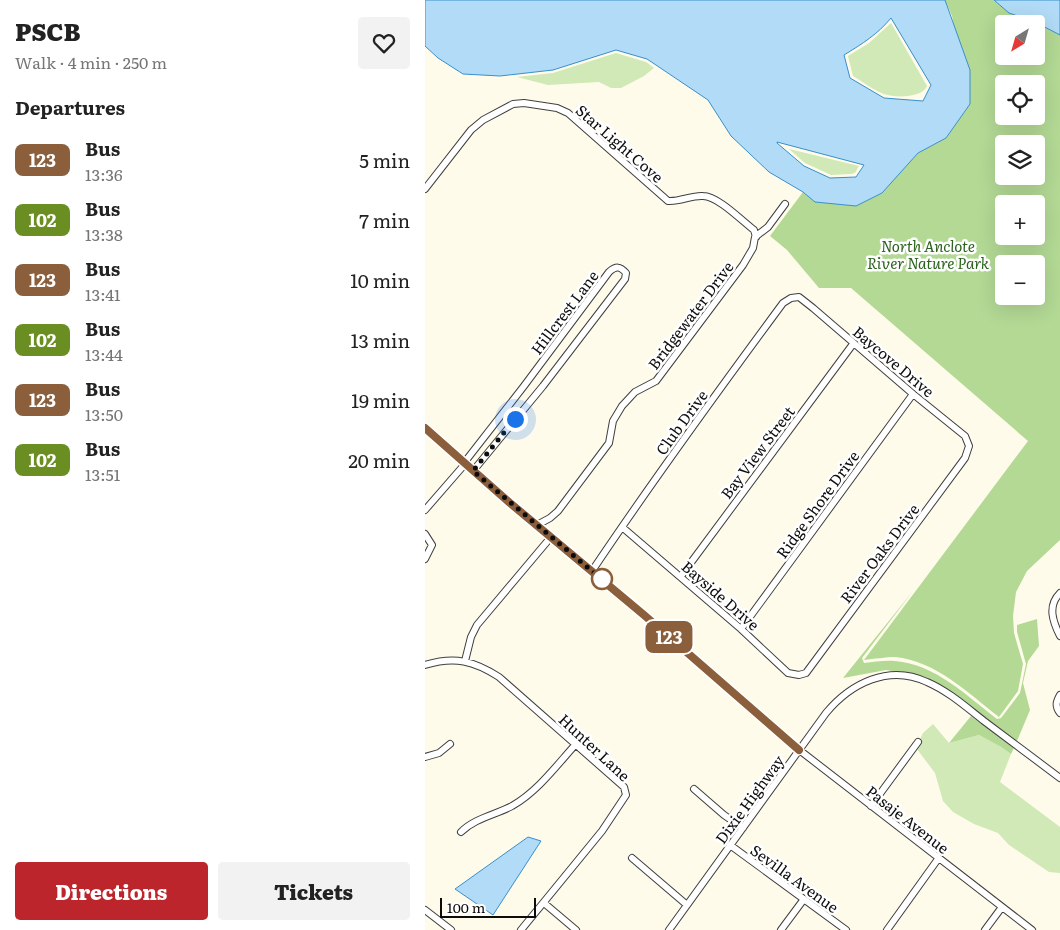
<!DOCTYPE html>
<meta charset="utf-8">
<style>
body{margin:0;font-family:Literata,serif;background:#f2f2f2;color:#222;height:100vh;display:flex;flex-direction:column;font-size:19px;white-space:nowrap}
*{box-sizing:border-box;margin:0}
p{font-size:16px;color:#767676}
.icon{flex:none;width:28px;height:28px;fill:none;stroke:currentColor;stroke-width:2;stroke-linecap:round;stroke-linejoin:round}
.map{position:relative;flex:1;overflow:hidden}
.side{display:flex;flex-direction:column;background:#fff;width:425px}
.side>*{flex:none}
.badge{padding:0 10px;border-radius:8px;font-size:18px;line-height:32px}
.needle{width:32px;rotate:217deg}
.buttons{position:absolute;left:570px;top:15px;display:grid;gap:10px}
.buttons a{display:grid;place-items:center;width:50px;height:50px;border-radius:5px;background:#fff;box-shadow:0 5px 20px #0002;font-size:25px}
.scale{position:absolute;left:15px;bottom:12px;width:96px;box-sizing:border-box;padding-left:5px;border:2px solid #0c0c0c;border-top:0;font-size:14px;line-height:18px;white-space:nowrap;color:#0c0c0c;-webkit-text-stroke:4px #fff;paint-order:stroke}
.you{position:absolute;width:25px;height:25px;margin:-12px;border:4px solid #fff;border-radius:50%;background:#1a73e8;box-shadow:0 0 0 8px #1a73e833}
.map>.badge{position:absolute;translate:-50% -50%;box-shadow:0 0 0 2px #fff}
h2{padding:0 15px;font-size:19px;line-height:45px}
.round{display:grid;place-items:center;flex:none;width:52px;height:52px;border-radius:5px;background:#f2f2f2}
.overview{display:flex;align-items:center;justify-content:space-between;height:85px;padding:0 15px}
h1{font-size:24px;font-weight:800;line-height:38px}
.button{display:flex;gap:10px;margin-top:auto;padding:10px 15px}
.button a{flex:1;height:58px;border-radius:5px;background:#bb252b;color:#fff;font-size:20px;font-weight:800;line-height:58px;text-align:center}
.button a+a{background:#f2f2f2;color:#222}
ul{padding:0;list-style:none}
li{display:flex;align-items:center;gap:15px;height:60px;padding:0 15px}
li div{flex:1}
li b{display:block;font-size:19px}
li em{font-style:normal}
li .badge{min-width:55px;font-weight:700;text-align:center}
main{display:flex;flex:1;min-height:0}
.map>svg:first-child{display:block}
.green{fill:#d0e9b6}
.forest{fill:#b3d995;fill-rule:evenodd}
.water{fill:#b1dbf6;stroke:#3890cc;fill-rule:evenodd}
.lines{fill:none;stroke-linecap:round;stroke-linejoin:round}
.minor-casing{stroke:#3f3f3f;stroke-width:8}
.minor{stroke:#fff;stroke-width:6}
.line-casing{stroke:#fff;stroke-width:11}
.line{stroke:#8b5e3c;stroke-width:8}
.walk{stroke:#0c0c0c;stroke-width:5;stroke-dasharray:0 9}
.stop-dot{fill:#fff;stroke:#8b5e3c;stroke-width:2.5}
.labels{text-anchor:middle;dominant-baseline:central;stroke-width:5;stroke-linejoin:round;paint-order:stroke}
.street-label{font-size:15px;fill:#0c0c0c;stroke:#fff}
.park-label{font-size:15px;font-style:italic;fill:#2b631d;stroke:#fff}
</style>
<main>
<section class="side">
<div class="overview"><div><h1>PSCB</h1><p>Walk · 4 min · 250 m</p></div><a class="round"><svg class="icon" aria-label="heart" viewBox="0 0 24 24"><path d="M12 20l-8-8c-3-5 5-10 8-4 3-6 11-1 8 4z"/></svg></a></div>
<h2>Departures</h2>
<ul>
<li><span class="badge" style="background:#8b5e3c;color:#fff">123</span><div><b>Bus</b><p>13:36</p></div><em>5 min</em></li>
<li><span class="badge" style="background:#6b8e23;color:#fff">102</span><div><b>Bus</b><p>13:38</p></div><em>7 min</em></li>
<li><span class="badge" style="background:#8b5e3c;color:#fff">123</span><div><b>Bus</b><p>13:41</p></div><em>10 min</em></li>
<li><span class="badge" style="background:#6b8e23;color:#fff">102</span><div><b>Bus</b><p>13:44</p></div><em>13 min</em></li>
<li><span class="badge" style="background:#8b5e3c;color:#fff">123</span><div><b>Bus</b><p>13:50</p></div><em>19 min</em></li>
<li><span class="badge" style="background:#6b8e23;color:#fff">102</span><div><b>Bus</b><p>13:51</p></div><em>20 min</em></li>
</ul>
<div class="button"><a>Directions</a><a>Tickets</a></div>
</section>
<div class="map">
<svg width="635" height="930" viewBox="0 0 635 930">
<rect width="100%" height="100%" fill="#fffbeb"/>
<!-- green -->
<path class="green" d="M466,23l36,63c-5,12 -31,12 -43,8 -11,-4 -21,-12 -31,-18l-5,-20 21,-13z
M191,53l30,9 8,6 -10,8 -23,12h-10l-12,-6 -51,3 -31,-8 36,-4z
M364,149l70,17 -4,7 -4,1 -20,1 -26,-12z
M508,724l16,19 30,-8 22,12 10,7 -11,28 60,45v46l-11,-1 -40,-27 -11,-12 -24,-9 -21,-12 -10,-11 -8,-28 -18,-24 5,-8 -2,-2 3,-6z"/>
<!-- forest -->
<path class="forest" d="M520,0h49l15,13 26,9 25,13v505l-33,31 -11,21 -3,24 1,17 9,31 -5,27 -19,26c-31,-24 -63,-56 -104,-60 -9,0 -21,2 -31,3l164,-219 -177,-153h-32l-32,-38 -17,-14 33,-44 13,10 89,-35 13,-14 28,-15 24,-34 -18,-88zM579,24h32v32h-32zM579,84h32v32h-32zM579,144h32v32h-32zM579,204h32v32h-32zM579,264h32v32h-32z
M488,591l-51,67 2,5c10,-1 21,-3 31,-2 40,3 72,35 102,58l4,-1 19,-25 6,-29 -9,-32v-7l20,-6 2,27 -11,15 -5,22 7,27 -13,31 -64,-48 -30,-17 -37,-6 -43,8z
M546,716l43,32 -3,6 -10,-7 -22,-12 -30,8z"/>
<!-- water -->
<path class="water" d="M0,0h520l25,70v34l-24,34 -28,15 -36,40 -26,13 -41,-4 -12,-10 -34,-20 -38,-36 -23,-36 -61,-41 -31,-9 -63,20 -53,6 -37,-2 -25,-16 -13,-12zM466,18l40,67 -8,16 -39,-3 -34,-20 -6,-23c18,-11 34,-21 47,-37zM352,143v-1l87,23 -8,12 -26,1 -26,-12z
M569,0h66v35l-25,-13 -26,-9z
M103,837l13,4 -48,74 -38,-26z"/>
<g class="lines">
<defs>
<path id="minor" d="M0,189l46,-59 12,-10 30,-16 11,-1 33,5 11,5 100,88c12,1 24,-6 35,-5 15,0 39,25 51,34l2,7
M0,428l98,86 121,101 145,127 243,188
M39,463l60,-77 85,-114c7,-6 11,-6 17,1l-1,6 -82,107 -70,85
M0,510l40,-46
M112,525l13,-7 8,-7 51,-68 4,-22 9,-15 13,-14 21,-11 87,-116 10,-17 2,-11 13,-10 17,-23
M0,534l7,11 -7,14
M167,571c61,-91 126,-180 191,-268l8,-5 8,-1 14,11 100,86 52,42 4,10 -4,12 -159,215 -7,2 -11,-2 -47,-44 -119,-102
M256,576l172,-232
M635,593c-13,13 -7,29 0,43
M316,629l172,-235
M40,661l6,-24 6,-12 74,-88
M0,665c30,-9 49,-4 74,12l125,110 2,8 -24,36 -81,99
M635,695c-4,7 -5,11 0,18
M0,757l14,-4 11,-9
M269,789l30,26 19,13
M446,806l47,-64
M36,832c14,-14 34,-17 51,-26 26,-15 44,-40 64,-62
M305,845l116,85
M207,858l55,47
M119,903l32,27
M0,910l26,20
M244,930l157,-217c25,-30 63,-49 101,-31 21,9 39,25 57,39 25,19 51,38 76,57
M356,930l23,-31
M462,930l51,-71
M560,930l17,-23"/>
</defs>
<!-- minor casing -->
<use href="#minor" class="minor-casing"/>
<!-- minor -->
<use href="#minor" class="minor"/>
</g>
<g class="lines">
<defs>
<path id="line" d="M0,428l85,75 134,112 155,135"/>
</defs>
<!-- line casing -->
<use href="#line" class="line-casing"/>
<!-- line -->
<use href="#line" class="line"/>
<!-- walk -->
<path class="walk" d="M90,419l-42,52 132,111 -3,-3"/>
</g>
<!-- markers -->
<circle class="stop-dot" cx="177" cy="579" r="10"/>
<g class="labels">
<!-- street labels -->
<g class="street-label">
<text transform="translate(195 143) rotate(41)">Star Light Cove</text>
<text transform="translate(139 312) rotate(-53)">Hillcrest Lane</text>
<text transform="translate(265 315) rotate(-53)">Bridgewater Drive</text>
<text transform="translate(469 361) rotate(40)">Baycove Drive</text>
<text transform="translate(256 422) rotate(-54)">Club Drive</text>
<text transform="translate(332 452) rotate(-53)">Bay View Street</text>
<text transform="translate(392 504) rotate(-54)">Ridge Shore Drive</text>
<text transform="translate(454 553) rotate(-53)">River Oaks Drive</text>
<text transform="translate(296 595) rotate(41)">Bayside Drive</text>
<text transform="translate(170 747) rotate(43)">Hunter Lane</text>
<text transform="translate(324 799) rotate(-54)">Dixie Highway</text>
<text transform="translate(483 819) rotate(38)">Pasaje Avenue</text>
<text transform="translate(370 878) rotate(36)">Sevilla Avenue</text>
</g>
<!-- park labels -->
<g class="park-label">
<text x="503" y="245">North Anclote<tspan x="503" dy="17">River Nature Park</tspan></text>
</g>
</g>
</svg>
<div class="buttons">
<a><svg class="needle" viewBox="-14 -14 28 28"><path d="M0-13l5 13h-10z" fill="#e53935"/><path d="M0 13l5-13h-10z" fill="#767676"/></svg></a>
<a><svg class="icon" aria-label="locate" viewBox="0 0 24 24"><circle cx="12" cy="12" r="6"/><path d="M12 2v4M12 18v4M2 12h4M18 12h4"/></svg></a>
<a><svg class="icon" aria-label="layers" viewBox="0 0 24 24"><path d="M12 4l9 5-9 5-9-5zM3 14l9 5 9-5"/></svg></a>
<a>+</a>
<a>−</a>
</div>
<div class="scale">100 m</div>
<div class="you" style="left:90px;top:419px"></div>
<b class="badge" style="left:244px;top:637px;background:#8b5e3c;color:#fff">123</b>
</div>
</main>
